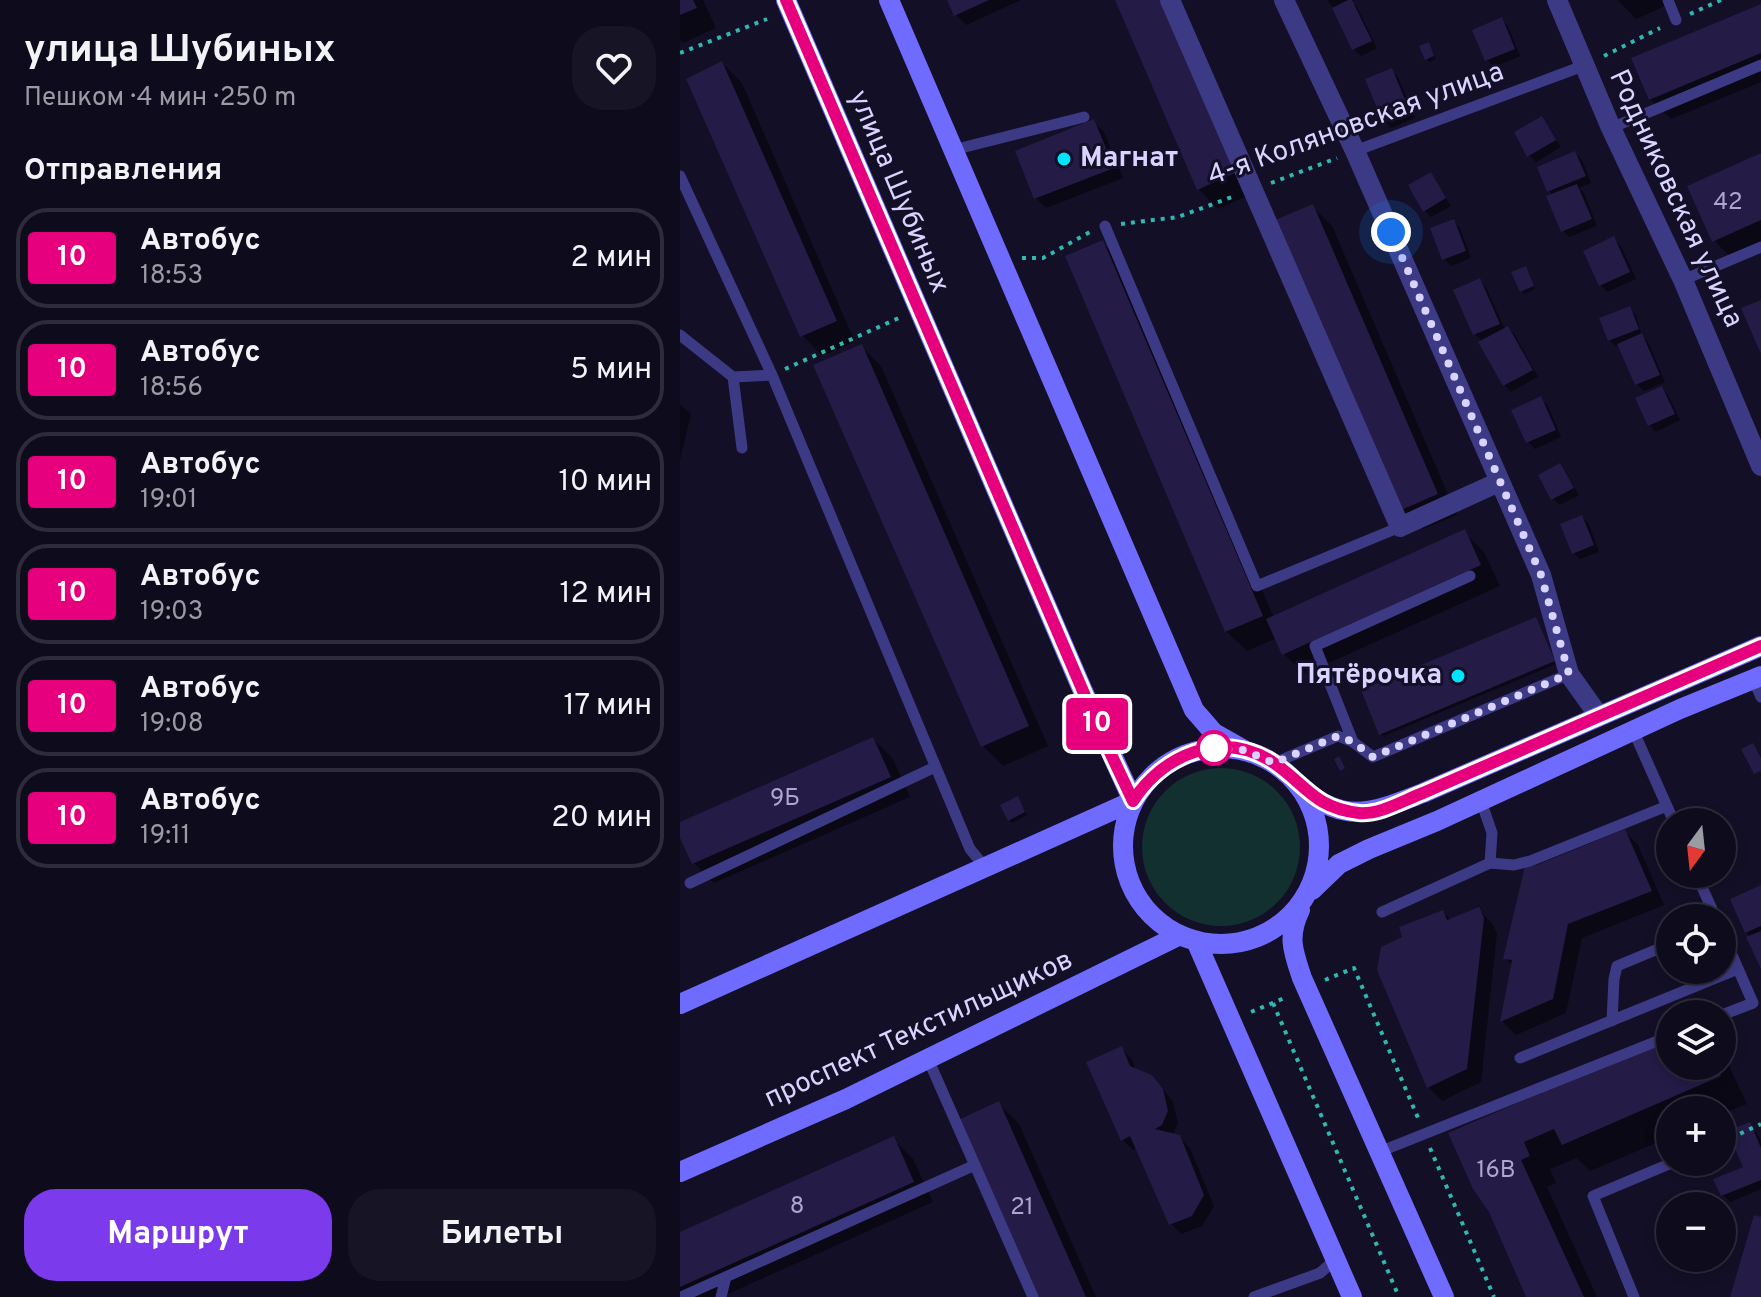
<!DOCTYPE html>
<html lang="ru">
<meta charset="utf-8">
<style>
body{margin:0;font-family:Overpass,sans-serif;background:#171425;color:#f1f3f6;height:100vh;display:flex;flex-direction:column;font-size:30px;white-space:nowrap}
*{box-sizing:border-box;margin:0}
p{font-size:26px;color:#9b9ba3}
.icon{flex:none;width:44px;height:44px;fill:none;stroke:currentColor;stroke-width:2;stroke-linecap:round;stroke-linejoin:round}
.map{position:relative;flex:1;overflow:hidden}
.panel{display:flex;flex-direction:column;background:#0e0b1c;width:680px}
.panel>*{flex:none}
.badge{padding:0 16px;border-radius:6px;font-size:28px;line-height:52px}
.needle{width:52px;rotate:195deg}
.controls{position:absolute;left:976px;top:808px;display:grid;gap:16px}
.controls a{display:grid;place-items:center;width:80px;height:80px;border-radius:50%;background:#0e0b1c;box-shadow:0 4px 12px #0003,0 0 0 2px #2e2b3b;font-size:40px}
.you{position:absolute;width:40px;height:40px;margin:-20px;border:6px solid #fff;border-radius:50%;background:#1a73e8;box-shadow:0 0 0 12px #1a73e833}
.map>.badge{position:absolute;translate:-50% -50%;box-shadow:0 0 0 4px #fff}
h2{padding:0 24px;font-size:30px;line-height:72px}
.round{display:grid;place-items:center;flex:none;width:84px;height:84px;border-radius:32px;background:#171425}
.overview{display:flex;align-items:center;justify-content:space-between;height:136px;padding:0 24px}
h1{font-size:38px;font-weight:700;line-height:60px}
.cta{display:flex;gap:16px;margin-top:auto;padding:16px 24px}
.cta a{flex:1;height:92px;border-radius:32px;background:#7c3aed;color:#fff;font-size:32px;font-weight:700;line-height:92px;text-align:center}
.cta a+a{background:#171425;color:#f1f3f6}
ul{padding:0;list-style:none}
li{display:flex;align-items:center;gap:24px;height:100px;margin:0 16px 12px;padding:0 8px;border:4px solid #2e2b3b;border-radius:32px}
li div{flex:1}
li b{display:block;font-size:30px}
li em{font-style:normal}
li .badge{min-width:88px;font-weight:700;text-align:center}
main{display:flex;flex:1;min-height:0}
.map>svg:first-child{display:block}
.green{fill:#12302f}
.shadow{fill:#0007}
.building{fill:#241b47}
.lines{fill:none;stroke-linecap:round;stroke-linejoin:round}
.path{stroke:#2fb8b0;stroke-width:4;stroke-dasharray:4 6;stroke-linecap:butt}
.lane{stroke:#3d3a85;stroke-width:11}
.street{stroke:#3d3a85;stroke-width:20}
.secondary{stroke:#6f6bff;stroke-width:20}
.line-casing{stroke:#fff;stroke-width:18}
.line{stroke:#e6007e;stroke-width:12}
.walk{stroke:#d9d4ff;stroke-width:8;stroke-dasharray:0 14.4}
.poi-dot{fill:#00e5ff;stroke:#130f26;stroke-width:3}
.stop-dot{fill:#fff;stroke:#e6007e;stroke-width:4}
.labels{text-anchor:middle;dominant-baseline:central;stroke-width:6;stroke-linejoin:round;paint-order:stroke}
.number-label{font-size:24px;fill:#aca6d1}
.street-label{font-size:28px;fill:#d9d4ff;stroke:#130f26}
.poi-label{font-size:28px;font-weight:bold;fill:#d9d4ff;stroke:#130f26;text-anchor:start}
</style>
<main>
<section class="panel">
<div class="overview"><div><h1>улица Шубиных</h1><p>Пешком · 4 мин · 250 m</p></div><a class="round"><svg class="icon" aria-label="heart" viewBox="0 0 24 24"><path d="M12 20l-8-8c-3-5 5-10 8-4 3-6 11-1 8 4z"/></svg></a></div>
<h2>Отправления</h2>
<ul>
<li><span class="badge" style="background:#e6007e;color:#fff">10</span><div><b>Автобус</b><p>18:53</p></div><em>2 мин</em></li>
<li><span class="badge" style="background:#e6007e;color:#fff">10</span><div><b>Автобус</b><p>18:56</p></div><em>5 мин</em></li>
<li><span class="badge" style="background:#e6007e;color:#fff">10</span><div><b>Автобус</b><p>19:01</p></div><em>10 мин</em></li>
<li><span class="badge" style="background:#e6007e;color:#fff">10</span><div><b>Автобус</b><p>19:03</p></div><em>12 мин</em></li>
<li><span class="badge" style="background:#e6007e;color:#fff">10</span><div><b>Автобус</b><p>19:08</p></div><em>17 мин</em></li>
<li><span class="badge" style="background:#e6007e;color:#fff">10</span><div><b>Автобус</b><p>19:11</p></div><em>20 мин</em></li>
</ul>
<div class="cta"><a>Маршрут</a><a>Билеты</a></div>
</section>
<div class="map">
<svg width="1081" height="1297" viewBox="0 0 1081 1297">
<rect width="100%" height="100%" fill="#130f26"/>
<!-- green -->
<path class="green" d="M462 847a79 79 0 1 1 158 0a79 79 0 1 1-158 0Z"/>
<!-- shadow -->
<path class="shadow" d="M0,0h23l13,28 -33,15 -3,-4z
M269,0h72l-55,25 -10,-10z
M437,0l139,192 -38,17 -20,-21z
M647,0h28l-4,1 6,6 20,41 -16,8 -7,-7 -20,-41z
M938,0h57l1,1 -40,18z
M1081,6v76l-90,37 -21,-20z
M821,20l7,6 12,30 -26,11 -7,-7z
M749,45l7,14 -7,3 -2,-3z
M42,63l20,20 113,259 -33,14 -20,-21z
M712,71l6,6 17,41 -24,10 -7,-7z
M862,119l19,28 -25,15 -7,-7z
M414,122l10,10 19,46 -77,30 -10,-10z
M895,153l7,7 9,23 -12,5 5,5 13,33 -28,11 -6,-6 -9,-35 -5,-5z
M1081,156v93l-27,12 -20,-21z
M750,175l21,31 -20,11 -7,-7z
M632,206l20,20 125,289 -34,14 -20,-20z
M773,221l7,7 11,30 -20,8 -7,-7 -12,-30z
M934,239l7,7 15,33 -29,13 -6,-7z
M422,242l20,21 152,355 190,-86 20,20 16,34 -196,88 -20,-20 -7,-16 -30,13 -21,-20z
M848,271l7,18 -11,5 -2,-3z
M799,280l7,7 19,43 3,-2 7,7 23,42 -27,15 -7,-7 -21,-43 -8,-8 -19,-43z
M949,309l7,6 6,21 6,6 17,40 -21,9 -7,-7 -17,-39 -4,1 -7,-6z
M181,346l20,20 167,380 -45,20 -20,-20z
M982,388l6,7 12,25 -24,12 -7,-7z
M861,399l7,7 13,31 -26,12 -7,-7z
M0,404l11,10 -11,46z
M880,465l19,30 -19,10 -7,-6z
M902,517l7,7 10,28 -19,7 -6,-6z
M855,619l21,45 -172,72 -3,-2z
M193,739l20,20 17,38 -196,86 -20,-20 -14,-30v-9z
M340,802l7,13 -15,8 -3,-3z
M944,831l14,14 26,60 -82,33 -16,75 -50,22 -14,-14 11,-55 -8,-8 33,-91z
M1081,887v78l-10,-28 -5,-5z
M798,909l14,14 5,10 -16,149 -39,19 -14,-14 -23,-149 38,-26 8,8z
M441,1048l11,11 4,12 26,17 11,14 5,21 -6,13 7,1 11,11 24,58 -12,20 -21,8 -10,-10 -34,-77 -4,3 -11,-11z
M1042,1051l25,53 -25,10v-4h-52v27l-80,34 -13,-13 -27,11 6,14 -9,4 50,110h-69l-37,-86 -41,-77 220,-68h52z
M319,1104l20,20 77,173h-56z
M1069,1124l7,7 5,11v47l-31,13 -7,-7 -7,-15 29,-12z
M213,1139l20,20 20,43 -212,95h-41v-63z"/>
<!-- building -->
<path class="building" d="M0,0h13l4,8 -17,7z
M267,0h42l-35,16z
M435,0h48l74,172 -40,18z
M668,0h4l20,41 -20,9 -20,-42z
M1081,4v49l-112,47 -18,-42z
M822,17l13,32 -30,12 -13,-31z
M749,42l5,14 -9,4 -6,-14z
M42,61l115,260 -37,16 -114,-258z
M712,68l18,44 -27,11 -18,-44z
M862,116l14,24 -29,17 -13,-25z
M414,119l20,49 -80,31 -19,-48z
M895,151l11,25 -39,16 -10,-25z
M1081,153v67l-49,22 -25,-56z
M751,172l15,26 -23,14 -15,-27z
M897,184l15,35 -31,13 -15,-36z
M633,204l125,290 -37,16 -126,-290z
M774,219l12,32 -24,9 -12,-32z
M934,236l16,36 -31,14 -16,-35z
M423,240l160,376 -38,16 -160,-376z
M846,266l8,20 -14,6 -9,-20z
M800,278l20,46 -27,11 -20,-45z
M1081,300v54l-20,-46z
M950,306l9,23 -31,12 -9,-23z
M828,326l25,44 -30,16 -25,-44z
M962,333l18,42 -25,10 -18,-41z
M182,344l167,382 -48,21 -168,-382z
M982,386l13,28 -27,12 -13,-28z
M861,396l15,34 -30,13 -15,-33z
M880,463l14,25 -23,12 -13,-25z
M902,515l12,30 -22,9 -12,-30z
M785,529l16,36 -199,90 -16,-36z
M856,617l19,44 -176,74 -18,-45z
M193,737l18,40 -199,87 -12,-26v-16z
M1073,743l8,15v13l-7,3 -13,-25z
M659,756l6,12 -5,3 -6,-12z
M338,796l7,16 -17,9 -8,-16z
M945,829l27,62 -84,33 -15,75 -53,23 12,-62 -9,-1 22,-93 12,-1z
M1081,885v41l-16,7 -15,-34z
M799,907l5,11 -17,151 -40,19 -50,-118 4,-23 21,-10 -3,-10 44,-17 4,10z
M1081,931v38l-15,-32z
M990,1037v29h47l4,10 -159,69 -8,-16 -30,13 6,14 -9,4 63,137h-58l-37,-85 -16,-23 -25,-56z
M442,1046l8,20 22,9 11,14 5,22 -6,14 -7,4 25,6 24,60 -12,21 -23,9 -39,-89 -9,5 -35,-79z
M319,1101l87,196h-49l-79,-177z
M1070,1122l11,26v32l-40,16 -8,-17 30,-12 -16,-36z
M214,1136l20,46 -234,105v-55z
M1074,1215l7,2v80h-31z"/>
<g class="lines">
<!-- path -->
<path class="path" d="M1010,14l31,-14
M0,53l87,-34
M924,56l56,-28
M591,183l66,-25
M441,224l57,-7 54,-20
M342,258h21l47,-26
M105,369l116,-52
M645,980l29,-12 64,150
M593,1003l126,294
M571,1012l36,-15
M1042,1142l39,-18
M750,1148l64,149"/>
<!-- lane -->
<path class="lane" d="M988,0l8,20
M931,128l150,-63
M273,150l131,-33
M675,151l228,-85
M0,176l92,199 198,474 14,17
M425,226l152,360 143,-59
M1003,280l78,-33
M0,335l53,42 39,-2
M53,377l9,71
M1073,679l8,18
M953,730l41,92
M673,742l-38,-96 155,-70
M594,763l64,-27 15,6 20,15 196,-83
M810,863l24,2 16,-4 137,-55
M1016,874l20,44
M10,883l245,-116
M702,912l108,-49 2,-30 -11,-32
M1042,932l31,71 -31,12
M932,1021l2,-42 3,-13 53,-22
M840,1058l218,-89
M248,1059l105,238
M699,1152l291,-116
M1,1297l294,-132
M41,1297l5,-20
M574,1297l66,-24 16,-14
M954,1297l-41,-101 81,-34"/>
<!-- street -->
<path class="street" d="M490,0l230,527 99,-45
M604,0l71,151 186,424 28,99 30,42
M877,0l54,128 72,152 78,186"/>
<!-- secondary -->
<path class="secondary" d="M106,0l296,689 51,112
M209,0l305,710 20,23 30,17
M443 846a98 98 0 1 1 196 0a98 98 0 1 1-196 0Z
M625,791c44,35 73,19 118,2l338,-147
M632,890l27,-26 30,-15 68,-28 243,-112 81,-33
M620,910c-13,27 -7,41 2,68l142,319
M516,941l156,356
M0,1004l453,-203
M0,1172l166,-73 334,-164"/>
</g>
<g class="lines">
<defs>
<path id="line" d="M106,0l315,733 32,68c30,-46 87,-71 138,-40 34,22 42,47 88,52 21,2 45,-13 64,-20l338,-147"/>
</defs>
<!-- line casing -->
<use href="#line" class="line-casing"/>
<!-- line -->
<use href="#line" class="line"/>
<!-- walk -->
<path class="walk" d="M534,748l30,2 30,13 64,-27 15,6 20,15 196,-83 -28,-99 -150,-343"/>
</g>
<!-- markers -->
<g class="poi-dot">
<circle cx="384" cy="159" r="8"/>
<circle cx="778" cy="676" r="8"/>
</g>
<circle class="stop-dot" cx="534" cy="748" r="16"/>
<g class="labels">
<!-- number labels -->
<g class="number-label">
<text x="1048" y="203">42</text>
<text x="105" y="799">9Б</text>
<text x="816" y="1171">16В</text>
<text x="117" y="1207">8</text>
<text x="342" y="1208">21</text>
</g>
<!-- street labels -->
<g class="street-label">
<text transform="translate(676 125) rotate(-20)">4-я Коляновская улица</text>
<text transform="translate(218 192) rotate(67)">улица Шубиных</text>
<text transform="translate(995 199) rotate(65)">Родниковская улица</text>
<text transform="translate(239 1030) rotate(-25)">проспект Текстильщиков</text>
</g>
<!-- poi labels -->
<g class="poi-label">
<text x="400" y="159">Магнат</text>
<text x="762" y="676" text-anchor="end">Пятёрочка</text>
</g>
</g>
</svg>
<div class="controls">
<a><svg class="needle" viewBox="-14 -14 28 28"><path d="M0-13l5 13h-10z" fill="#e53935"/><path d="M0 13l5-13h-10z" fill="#9b9ba3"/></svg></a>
<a><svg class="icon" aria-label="locate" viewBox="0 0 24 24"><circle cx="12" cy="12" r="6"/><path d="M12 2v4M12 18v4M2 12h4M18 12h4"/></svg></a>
<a><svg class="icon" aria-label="layers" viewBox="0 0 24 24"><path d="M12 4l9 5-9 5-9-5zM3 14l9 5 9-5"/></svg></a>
<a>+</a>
<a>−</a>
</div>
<div class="you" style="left:711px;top:232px"></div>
<b class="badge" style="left:417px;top:724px;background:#e6007e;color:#fff">10</b>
</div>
</main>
